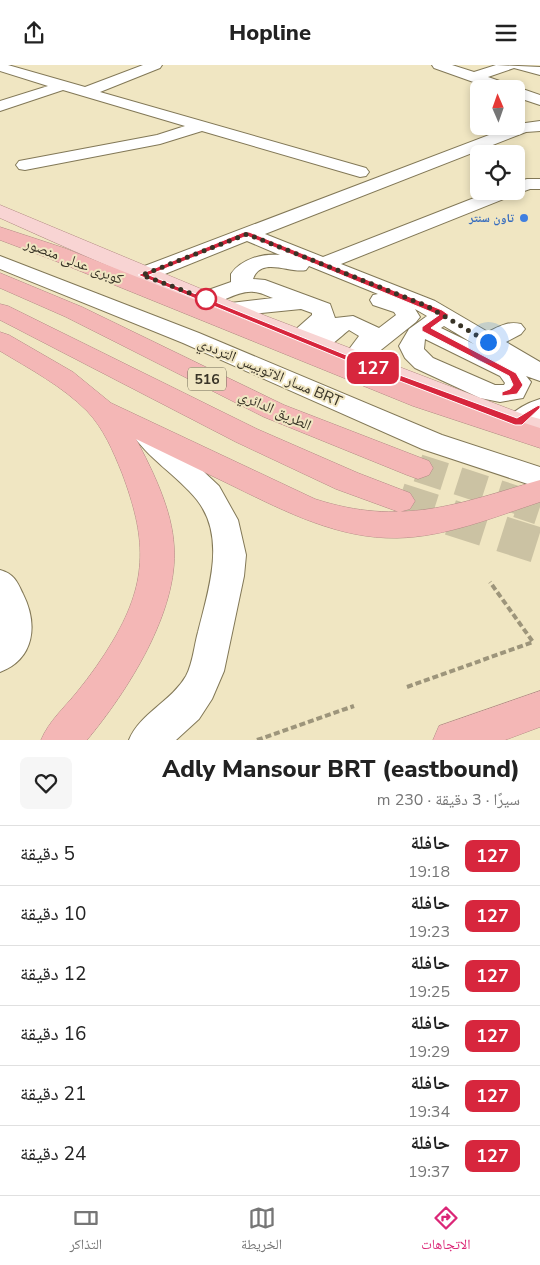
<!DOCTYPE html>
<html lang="ar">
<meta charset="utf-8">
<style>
body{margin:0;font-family:"Nunito Sans","Noto Naskh Arabic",sans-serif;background:#f6f6f6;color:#222;direction:rtl;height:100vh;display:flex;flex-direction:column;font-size:19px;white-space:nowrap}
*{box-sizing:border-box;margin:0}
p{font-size:16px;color:#767676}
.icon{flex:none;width:28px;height:28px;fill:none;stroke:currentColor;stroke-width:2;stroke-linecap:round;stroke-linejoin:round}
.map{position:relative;height:675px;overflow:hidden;direction:ltr}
.drawer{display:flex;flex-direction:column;background:#fff;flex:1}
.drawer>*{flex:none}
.badge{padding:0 10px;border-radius:8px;font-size:18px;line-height:32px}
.needle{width:32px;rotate:358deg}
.buttons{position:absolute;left:470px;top:15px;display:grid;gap:10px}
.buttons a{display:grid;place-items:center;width:55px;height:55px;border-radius:8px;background:#fff;box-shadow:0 2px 8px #0003;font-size:25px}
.you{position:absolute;width:25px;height:25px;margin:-12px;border:4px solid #fff;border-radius:50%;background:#1a73e8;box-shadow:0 0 0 8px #1a73e833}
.map>.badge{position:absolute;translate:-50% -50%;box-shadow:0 0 0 2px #fff}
.round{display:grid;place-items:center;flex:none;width:52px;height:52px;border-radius:8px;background:#f6f6f6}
.summary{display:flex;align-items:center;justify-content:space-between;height:85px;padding:0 20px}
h1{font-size:24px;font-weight:800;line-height:38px}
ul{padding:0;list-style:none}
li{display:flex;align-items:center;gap:15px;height:60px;padding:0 20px;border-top:1px solid #e0e0e0}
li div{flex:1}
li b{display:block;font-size:19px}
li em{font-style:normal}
li .badge{min-width:55px;font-weight:700;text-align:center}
header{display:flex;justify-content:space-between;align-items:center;height:65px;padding:0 20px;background:#fff;font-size:22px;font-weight:800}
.tab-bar{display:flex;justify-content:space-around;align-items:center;height:70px;border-top:1px solid #e0e0e0;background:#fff;font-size:14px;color:#767676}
.tab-bar a{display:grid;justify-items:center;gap:2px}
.tab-bar .selected{color:#db2777}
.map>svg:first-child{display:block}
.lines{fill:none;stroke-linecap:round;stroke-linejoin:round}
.highway-tunnel-far1{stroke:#cbc2a3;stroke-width:28;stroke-dasharray:28 14;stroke-linecap:butt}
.highway-tunnel{stroke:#cbc2a3;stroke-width:36;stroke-dasharray:36 18;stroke-linecap:butt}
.minor-casing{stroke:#827857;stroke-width:2}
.major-casing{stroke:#b28984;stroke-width:1}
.highway-casing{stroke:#b28984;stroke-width:1}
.path{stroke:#9d957b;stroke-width:4;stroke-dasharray:6 3;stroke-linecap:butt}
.minor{fill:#fff;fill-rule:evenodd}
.major{fill:#f8d4d3;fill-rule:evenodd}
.highway{fill:#f4b7b6;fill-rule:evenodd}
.line{fill:#d7263d;stroke:#fff}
.walk{stroke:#383326;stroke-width:5;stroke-dasharray:0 9}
.shop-dot{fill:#3f7fe0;stroke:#f0e6c2;stroke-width:2}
.stop-dot{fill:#fff;stroke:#d7263d;stroke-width:2.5}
.labels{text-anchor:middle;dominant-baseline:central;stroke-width:4;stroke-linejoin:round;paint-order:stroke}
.far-shop-label{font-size:12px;font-weight:bold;fill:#366cbe;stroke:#f0e6c2;text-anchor:end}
.shield{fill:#f0e6c2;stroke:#6f6955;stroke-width:1}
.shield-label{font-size:14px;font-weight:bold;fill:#383326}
.street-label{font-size:15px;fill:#383326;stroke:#f0e6c2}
</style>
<header><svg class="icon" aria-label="menu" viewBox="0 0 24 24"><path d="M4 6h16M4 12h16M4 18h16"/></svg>Hopline<svg class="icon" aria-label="share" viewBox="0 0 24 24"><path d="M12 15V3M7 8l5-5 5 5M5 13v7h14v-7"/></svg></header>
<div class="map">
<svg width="540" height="675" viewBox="0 0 540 675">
<rect width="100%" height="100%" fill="#f0e6c2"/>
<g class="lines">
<!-- highway-tunnel-far1 -->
<path class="highway-tunnel-far1" d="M418,403l105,34
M399,436l2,1"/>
<!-- highway-tunnel -->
<path class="highway-tunnel" d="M519,435l21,7
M399,436l141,45"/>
<defs>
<path id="minor" d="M0,0h8l77,22 58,-22h19l-2,3 -60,24 266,76 3,4 -3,4 -6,1 -158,-46 -42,13 -135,26 -6,-1 -3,-4 3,-4 138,-26 28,-9 -122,-36 -63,21v-10l48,-15 -48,-15z
M432,0h20l22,7 22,-7 44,2v8l-26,-7 -26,9 52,18v10l-24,-8v-8h-23l-59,-21z
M540,56v10l-14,1 -261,102 58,23 169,-66h24v-9l11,-3h13v10h-10l-14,5 -175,70 94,37 53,31c12,-6 20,-11 33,-8l4,5 -4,5 -15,8 34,20v19l-14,-5 5,6 -8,16 -23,4 -20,-4 -65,-30 -10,-10 -6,-12 10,-17 18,-13 -12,-7 5,8 -4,5 -54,43 -9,2 -9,-2 -3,-5 18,-24 -10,-6c-14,11 -25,25 -43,20l-2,-6 -14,-1 -4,-5 26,-23v-2l-11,-4 -71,7 -8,-2 -3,-5 3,-5 51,-6c-6,-2 -13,-6 -19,-6 -20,-2 -37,17 -57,12l-3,-5 3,-5 34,-12v-8c10,-15 32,-21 49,-19l-33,-14 -97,39 -8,1 -8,-1 -3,-5 3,-5 384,-146zM309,201l69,28 -5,1 -3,5 3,5 21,7 2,3 -17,13 -26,-12 -18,2 -5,-14 -65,-24 -12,-1c8,-23 38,-5 53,-9zM444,261l30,18 -33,-16zM425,274l75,37 5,7 -1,2h-9l-62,-27 -9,-9z
M0,191l199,77 243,102 98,32v21l-118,-39 -239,-106 -183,-74z
M540,334v22c-11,7 -18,12 -32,8l-4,-6c8,-12 23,-20 36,-24z
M145,358l10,3 64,60 19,34 8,35 -2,21 -20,95 -12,28 -13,20 -23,21h-47c11,-27 42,-38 57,-64 7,-13 8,-30 12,-44 10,-41 29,-94 -1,-132 -19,-24 -49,-41 -66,-68l4,-6z
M0,505c14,4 17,11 23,24 15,30 12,65 -23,78z"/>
<path id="major" d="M0,140l266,111 259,99 15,4v18c-66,-15 -129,-45 -192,-70 -117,-48 -233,-97 -348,-149z"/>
<path id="highway" d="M0,162l64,21 369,146 107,34v20l-127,-42 -365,-148 -48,-18z
M0,208l82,34 202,98 145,56 4,7 -4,7 -11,4 -11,-4 -143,-58 -198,-100 -66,-29z
M0,239l8,2 249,123 101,44 52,20 5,8 -5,8 -11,3 -63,-23 -100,-47 -236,-122z
M0,267l9,3 64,37 38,31 204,96c86,28 143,5 225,-19v22c-46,15 -94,35 -143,36 -58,1 -111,-26 -162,-51 -33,-16 -66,-32 -99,-48 17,32 36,71 38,107 5,65 -47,146 -87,194h-46c8,-19 23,-32 36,-48 13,-16 26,-34 37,-53 35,-60 32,-102 8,-166 -9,-22 -18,-44 -35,-62 -25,-25 -57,-42 -87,-60z
M540,626v36l-35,13h-72l6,-14z"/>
</defs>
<!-- minor casing -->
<use href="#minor" class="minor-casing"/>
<!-- major casing -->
<use href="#major" class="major-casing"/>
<!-- highway casing -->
<use href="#highway" class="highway-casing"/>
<!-- path -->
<path class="path" d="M407,622l126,-45 -43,-60
M257,675l97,-34"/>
<!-- minor -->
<use href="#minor" class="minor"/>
<!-- major -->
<use href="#major" class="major"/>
<!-- highway -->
<use href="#highway" class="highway"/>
</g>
<!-- line -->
<path class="line" d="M244,167h5l193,78 7,5 -18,13 85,45 7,12 -6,9 -15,2v-4l8,-3 3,-4 -4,-9 -87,-45v-4l17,-12 -3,-1 -189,-78 -98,39 207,84 161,59 20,-12 3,-1v3l-18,17h-7l-165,-63 -212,-87z"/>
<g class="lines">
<!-- walk -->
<path class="walk" d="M206,234l-64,-24 105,-41 180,72 61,36"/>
</g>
<!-- markers -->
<circle class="shop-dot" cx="524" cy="153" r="5"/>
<circle class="stop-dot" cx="206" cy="234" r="10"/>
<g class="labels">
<!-- far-shop labels -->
<g class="far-shop-label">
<text x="514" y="153">تاون سنتر</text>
</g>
<!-- shield labels -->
<rect class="shield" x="188" y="302.5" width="38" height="23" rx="4"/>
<g class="shield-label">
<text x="207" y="314">516</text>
</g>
<!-- street labels -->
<g class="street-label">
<text transform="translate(74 196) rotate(21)">كوبرى عدلى منصور</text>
<text transform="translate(270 307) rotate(23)">مسار الاتوبيس الترددي BRT</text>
<text transform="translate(275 345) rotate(24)">الطريق الدائري</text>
</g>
</g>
</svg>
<div class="buttons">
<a><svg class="needle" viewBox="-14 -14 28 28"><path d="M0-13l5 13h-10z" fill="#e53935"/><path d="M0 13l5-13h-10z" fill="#767676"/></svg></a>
<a><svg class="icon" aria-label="locate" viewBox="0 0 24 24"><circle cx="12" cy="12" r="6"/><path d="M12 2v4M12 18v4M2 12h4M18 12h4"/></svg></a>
</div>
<div class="you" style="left:488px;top:277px"></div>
<b class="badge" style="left:373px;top:303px;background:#d7263d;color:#fff">127</b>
</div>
<section class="drawer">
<div class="summary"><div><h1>Adly Mansour BRT (eastbound)</h1><p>سيرًا · 3 دقيقة · 230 m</p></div><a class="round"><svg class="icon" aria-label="heart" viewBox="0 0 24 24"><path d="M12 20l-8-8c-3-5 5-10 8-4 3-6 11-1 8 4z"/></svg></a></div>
<ul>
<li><span class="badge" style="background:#d7263d;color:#fff">127</span><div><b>حافلة</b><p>19:18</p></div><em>5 دقيقة</em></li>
<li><span class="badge" style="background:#d7263d;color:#fff">127</span><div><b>حافلة</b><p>19:23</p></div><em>10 دقيقة</em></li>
<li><span class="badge" style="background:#d7263d;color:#fff">127</span><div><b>حافلة</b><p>19:25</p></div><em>12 دقيقة</em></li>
<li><span class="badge" style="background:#d7263d;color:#fff">127</span><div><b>حافلة</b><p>19:29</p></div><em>16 دقيقة</em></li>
<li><span class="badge" style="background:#d7263d;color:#fff">127</span><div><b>حافلة</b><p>19:34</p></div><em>21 دقيقة</em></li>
<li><span class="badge" style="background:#d7263d;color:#fff">127</span><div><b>حافلة</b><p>19:37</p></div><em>24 دقيقة</em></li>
</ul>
</section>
<nav class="tab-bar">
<a class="selected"><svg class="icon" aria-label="directions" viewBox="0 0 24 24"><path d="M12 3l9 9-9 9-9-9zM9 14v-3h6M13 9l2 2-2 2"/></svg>الاتجاهات</a>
<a><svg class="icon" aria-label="map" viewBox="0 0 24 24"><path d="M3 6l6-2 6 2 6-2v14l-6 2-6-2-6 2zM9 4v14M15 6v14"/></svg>الخريطة</a>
<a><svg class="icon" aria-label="tickets" viewBox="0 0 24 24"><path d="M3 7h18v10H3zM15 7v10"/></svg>التذاكر</a>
</nav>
